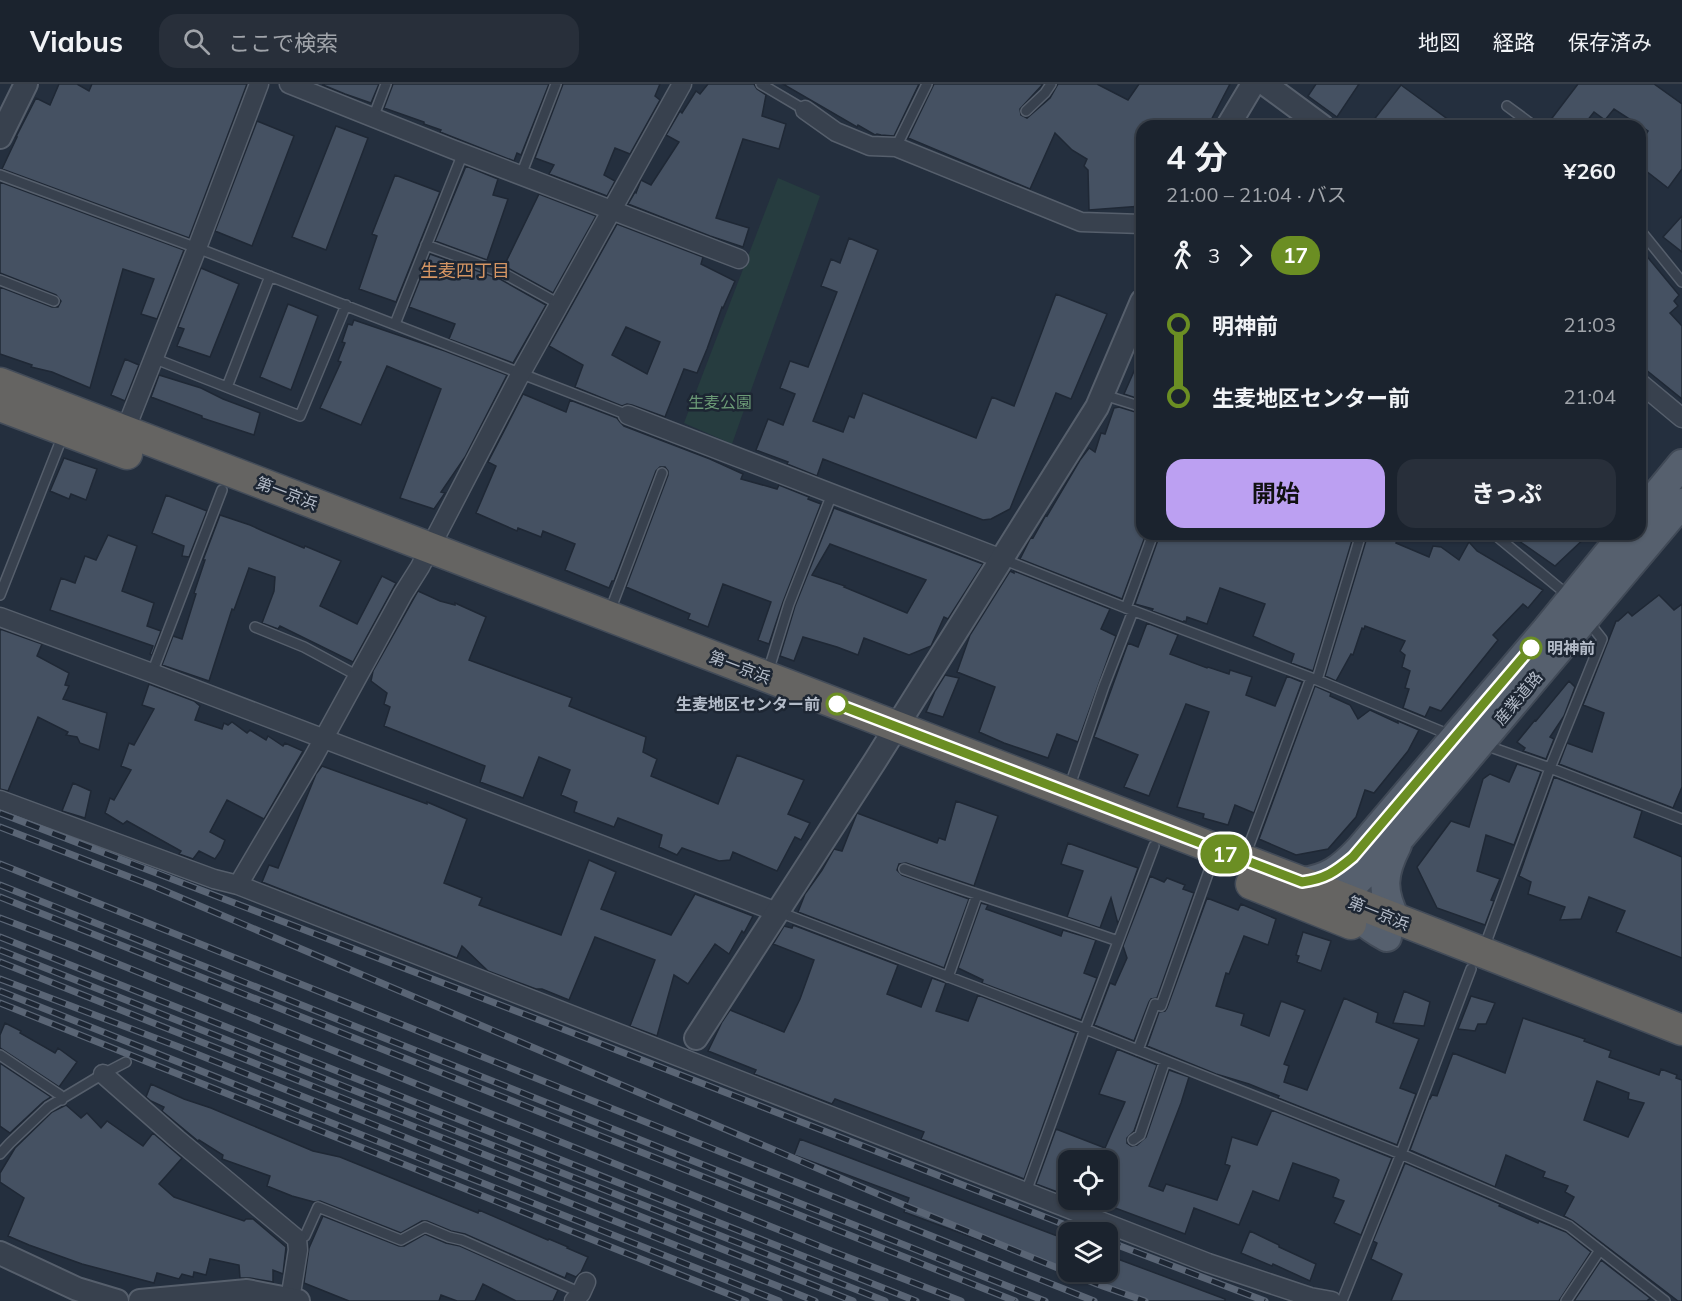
<!DOCTYPE html>
<html lang="ja">
<meta charset="utf-8">
<style>
body{margin:0;font-family:Mulish,"Noto Sans JP",sans-serif;background:#282f3a;color:#f1f3f6;height:100vh;display:flex;flex-direction:column;font-size:22px;white-space:nowrap}
*{box-sizing:border-box;margin:0}
p{font-size:20px;color:#a0a4aa}
.icon{flex:none;width:33px;height:33px;fill:none;stroke:currentColor;stroke-width:2;stroke-linecap:round;stroke-linejoin:round}
.map{position:relative;flex:1;overflow:hidden}
.drawer{position:absolute;left:1136px;top:36px;width:510px;height:420px;display:flex;flex-direction:column;background:#1b232e;border-radius:18px;box-shadow:0 2px 4px #0004,0 0 0 2px #39404a}
.drawer>*{flex:none}
.badge{padding:0 12px;border-radius:20px;font-size:21px;line-height:39px}
.buttons{position:absolute;left:1058px;top:1066px;display:grid;gap:12px}
.buttons a{display:grid;place-items:center;width:60px;height:60px;border-radius:12px;background:#1b232e;box-shadow:0 2px 4px #0004,0 0 0 2px #39404a;font-size:30px}
.map>.badge{position:absolute;translate:-50% -50%;box-shadow:0 0 0 3px #fff}
.legs{display:flex;align-items:center;gap:9px;height:66px;padding:0 30px;font-size:20px}
.legs p{margin-inline-start:auto}
.headline{display:flex;align-items:center;justify-content:space-between;height:102px;padding:0 30px}
h1{font-size:33px;font-weight:700;line-height:45px}
.action{display:flex;gap:12px;margin-top:auto;padding:12px 30px}
.action a{flex:1;height:69px;border-radius:18px;background:#bca0f2;color:#111;font-size:24px;font-weight:700;line-height:69px;text-align:center}
.action a+a{background:#282f3a;color:#f1f3f6}
ul{padding:0 30px;list-style:none}
li{display:flex;align-items:center;gap:21px;height:72px;font-size:22px}
li i{display:grid;place-items:center;width:9px;height:100%;margin:0 8px;background:currentColor}
li i::after{content:'';width:15px;height:15px;margin:-8px;border:4px solid;border-radius:50%;background:#1b232e}
li p{margin-inline-start:auto}
li:first-child i{background:linear-gradient(#0000 50%,currentColor 0)}
li:last-child i{background:linear-gradient(currentColor 50%,#0000 0)}
header{display:flex;align-items:center;gap:36px;box-sizing:border-box;height:84px;padding:0 30px;background:#1b232e;border-bottom:2px solid #39404a}
header strong{font-size:28px}
nav{display:flex;gap:33px;margin-inline-start:auto;font-size:21px}
.search{width:420px;height:54px;background:#282f3a;display:flex;align-items:center;gap:15px;box-sizing:border-box;padding:0 21px;border-radius:18px;color:#a0a4aa;font-size:22px}
.map>svg:first-child{display:block}
.green{fill:#263c3f}
.building{fill:#455162;stroke:#1f2835;stroke-width:1.5;fill-rule:evenodd}
.lines{fill:none;stroke-linecap:round;stroke-linejoin:round}
.service-casing{stroke:#565f6c;stroke-width:12}
.minor-casing{stroke:#565f6c;stroke-width:21}
.tertiary-casing{stroke:#565f6c;stroke-width:26}
.primary-casing{stroke:#414a57;stroke-width:32}
.trunk-casing{stroke:#434c59;stroke-width:33}
.service{stroke:#38414e;stroke-width:9}
.minor{stroke:#38414e;stroke-width:18}
.tertiary{stroke:#38414e;stroke-width:22}
.primary{stroke:#56606e;stroke-width:28}
.trunk{stroke:#656462;stroke-width:30}
.rail-casing{stroke:#5a6575;stroke-width:7}
.rail{stroke:#1d2633;stroke-width:4.5;stroke-dasharray:14;stroke-linecap:butt}
.line-1-casing{stroke:#fff;stroke-width:14}
.line-1{stroke:#6b8e23;stroke-width:9}
.stop-1-dot{fill:#fff;stroke:#6b8e23;stroke-width:3}
.labels{text-anchor:middle;dominant-baseline:central;stroke-width:5;stroke-linejoin:round;paint-order:stroke}
.park-label{font-size:16px;fill:#6b9a76;stroke:#1d2633}
.street-label{font-size:16px;fill:#b4bcc9;stroke:#1d2633}
.stop-label{font-size:16px;font-weight:bold;fill:#b4bcc9;stroke:#1d2633;text-anchor:start}
.neighbourhood-label{font-size:18px;fill:#d59563;stroke:#1d2633}
</style>
<header>
<strong>Viabus</strong>
<div class="search"><svg class="icon" aria-label="search" viewBox="0 0 24 24"><circle cx="10" cy="10" r="6"/><path d="M15 15l6 6"/></svg>ここで検索</div>
<nav><a>地図</a><a>経路</a><a>保存済み</a></nav>
</header>
<div class="map">
<svg width="1682" height="1217" viewBox="0 0 1682 1217">
<rect width="100%" height="100%" fill="#242f3e"/>
<!-- green -->
<path class="green" d="M778,94l42,18 -88,248 -48,-21z"/>
<!-- building -->
<path class="building" d="M59,0h18l12,7 3,-7h155l-58,154 -187,-69 15,-32h-1l20,-39 14,7z
M323,0h56l-8,19 -26,-9 -22,-9z
M393,0h156l-28,71 -4,-2 -3,8 -74,-29 1,-2 -17,-6v-2l-40,-14z
M563,0h97l-5,12 5,4 -30,54 -15,-6 -11,27 11,6 -8,15 -58,-22 5,-9 -19,-7z
M708,0h46l3,5 9,6 -4,21 24,8 -7,25 -36,-10 -27,79 33,10 -6,19 -33,-11 -82,-32 7,-12 1,1 5,-13 10,5 28,-43 -13,-7 14,-24 2,2 14,-22 4,3z
M783,0h136l-25,52 -13,-1 -4,-1 -2,1 -17,-10 -1,2z
M934,0h109l-23,25 1,6 6,3 23,-20 8,-14h39l31,16 11,-16h91l-22,42h-66v80l-53,4 -1,-40 -4,-4 3,-7 -15,-9 -17,-17 -25,56 -122,-51z
M1316,0h43l-22,33 -29,-21z
M1578,0h76l28,20v65l-14,19 -27,-21 2,-5 -3,-3v-14l8,-14 -34,-22 -9,11 -11,-8 -11,14h-37z
M1401,1l56,41h-88z
M257,37l37,15 -42,110 -37,-15z
M336,42l32,12 -42,112 -34,-13z
M466,82l32,13 -5,16 15,4 -21,61 -52,-19z
M395,91l45,17 -44,110 -37,-13 18,-53 -5,-2z
M0,98l184,68 -27,69 -16,-5 13,-35 -31,-10 -33,119 -38,-16 -21,-5 1,-2 -32,-11v-67l52,20h6l3,-6 -5,-6 -56,-22z
M539,110l57,22 -43,77 -49,-27z
M1682,132v36l-19,-15z
M617,140l86,33 -2,7 34,17 -12,27 -1,-1 -15,42 -10,24 -13,-4 -19,48 -33,-12 -5,-1 -5,2 -47,-19 8,-22 -34,-19zM626,243l34,15 -13,32 -35,-19z
M849,154l29,12 -65,171 30,11 6,-16 5,2 9,-25 113,45 16,-41 22,9 42,-112 51,20 -36,85 -15,-6 -46,116 -19,10 -8,1 -160,-61 -6,17 -30,-12 1,-2 -32,-12 12,-31 15,6 12,-31 -15,-6 10,-27 18,6 29,-75 -16,-6 10,-27 9,4z
M1640,164l39,47 -5,6 4,5 -8,7 12,13v73l-42,-34z
M430,170l70,25 46,26 -33,58 -64,-24 6,-15 -46,-17z
M201,184l38,16 -29,73 -33,-11 7,-17 -6,-2z
M288,220l30,12 -27,74 -31,-13z
M354,236l91,31 62,24 -42,82 -24,35 4,1 -11,16 -34,-11 41,-109 -54,-23 -26,59 -41,-17 21,-46 -3,-1 7,-18 -3,-1 6,-18 4,1z
M1142,269v47l-18,-6z
M125,275l14,6 -14,36 -14,-6z
M159,291l42,13 22,11 37,14 -6,22 -52,-17v-2l-51,-19z
M523,310l43,18 4,-12 47,18 3,4 4,4 86,33 33,15 -2,5 36,10 2,-4 30,12 -1,2 13,5 -38,98 -14,42 -11,-4 13,-38 -48,-18 -15,43 -20,-8 2,-5 -64,-27 42,-112v-4l-3,-4h-5l-4,4 -42,110h-2l-3,7 -44,-18 10,-26 -32,-13 -2,6 -23,-9 -1,3 -41,-18 20,-47 -8,-4z
M1119,323l23,7v120h4l-24,65 -102,-40 11,-22 2,1 13,-23 1,1 33,-56 9,-12 6,4 6,-19 4,1 9,-26z
M64,374l33,11 -11,31 -15,-6 -2,5 -19,-8z
M166,411l41,16 -18,46 -7,-1 2,-10 -32,-13z
M834,424l149,56 -35,55 -4,-2 -13,29 -22,9 -45,-17 -6,17 -21,-8 -34,-10 -9,24 -14,-5 15,-50zM830,460l96,36 -19,33 -63,-26 1,-1 -33,-11z
M220,431l30,10 13,6 41,17 1,-2 36,15 -21,45 37,18 25,-48 14,7 -43,79 -73,-36 -2,3 -16,-6 12,-32 1,-14 -26,-9 -15,42 -2,-1 -23,72 -47,-16 11,-29 9,3 14,-45 -2,-1 11,-33h-2z
M1160,450h194l-41,137 -22,-8 3,-9 -41,-18 12,-32 -45,-16 -13,36 -20,-7 -1,5 -2,-1 -1,1 -31,-11 1,-2 -18,-5z
M1368,450h31l-3,9 33,14 4,-11 8,1 18,13 10,-18 8,9 66,39 -15,18 -5,-4 -30,31 5,5 -57,71 -11,-4 -5,10 -22,-9 6,-19 -4,-1 5,-17 -8,-4 3,-12 -5,-4 5,-10 -40,-15 -1,3 -2,-1 -9,27 -2,-1 -15,27 -11,-5z
M1509,450h80l-34,32z
M108,451l29,11 -15,45 32,12 -7,23 14,5 -9,24 -2,-1 3,-8 -103,-36 11,-32 14,5 10,-27 11,4z
M1010,487l4,2v-2l96,38 -9,20 15,7 -38,106 -21,-8 -9,24 -44,-15 -25,-11 16,-45 -38,-15 13,-37z
M418,507l22,10 15,4v-2l31,14 -17,43 103,38 -3,8 77,31 -3,15 14,7 -6,17 67,28 19,-49 67,25 -16,34 22,9 -9,17 -6,-3 -18,34 -44,-19 -3,8 -11,1 -37,-13 -5,7 -18,-8 3,-12 -44,-17 -4,9 -40,-15 3,-10 -16,-7 9,-25 -31,-13 -16,41 -43,-16 5,-16 -101,-40 6,-19 -6,-3 3,-11 -16,-12 2,-10z
M1659,511l15,15 8,-6v183l-9,21 -114,-44 8,-21 25,9 12,-39 -21,-8 33,-84h2l10,-9 4,4z
M1147,539l31,12 -8,19 37,14 1,-1 21,7 1,-4 22,7 -6,18 29,11 12,-30 15,6 -48,131 -19,-8 -7,20 -25,-7 1,-4 -27,-7 32,-95 -23,-8 -37,92 -25,-9 14,-32 -44,-18 34,-94 10,4z
M0,545l42,15 -5,12 32,17 -4,12 4,1 -6,13 44,14 -8,37 -19,-7 -3,-6 -11,-2 2,-3 -30,-15 -30,74 -8,-2z
M945,591l14,3 -16,39 -17,-5 9,-21z
M1569,597l6,6 -11,29 -14,21 4,2 -8,20 -23,-8 2,-3 -8,-6 18,-22 1,1z
M149,600l45,17 6,5 -5,14 27,9 2,-6 4,2 4,-3 15,11 3,-3 16,10 2,-4 15,10 2,-3 18,8 -39,68 -37,-19 -17,32 15,8 -4,10 -6,9 -16,-8 -6,8 -14,-5 2,-3 -54,-30 -4,3 -18,-11 5,-15 4,2 17,-30 -10,-4 8,-23 5,2 20,-36 -12,-4z
M1315,602l16,7 -1,3 20,9 8,14 12,-9 28,13v-2l21,9 -11,21 -34,42 -9,-3 -9,27 -28,32 -32,6 -37,-16z
M1517,680l24,8 -27,73 -28,-10 -9,36 23,8 -9,21 3,1 -9,24 -48,-17 -20,-41 34,-46 18,6 14,-48 7,-5 19,8z
M322,682l105,38v-2l40,17 -23,64 38,15 -3,7 82,30 28,-75 27,12 -15,37 70,26 24,-41 58,22 -9,17 -2,-2 -13,23 -14,-10 -27,40 -14,-9 -17,61 -27,-10 25,-66 -60,-23 -26,63 -27,-11h-6l-48,-18 -26,-25 -5,12 -195,-76 7,-17 9,3 38,-94z
M1554,693l88,34 -8,26 48,20v101l-66,-26 9,-21 -36,-14 -8,22 -21,1 5,-13 -37,-13 3,-12 -12,-6z
M73,699l18,8 -6,27 -23,-7z
M956,717l42,15 -24,70 -68,-23 -7,1 -2,6 5,5 67,24 -25,69 -146,-56 7,-18 17,-24 12,-21 8,2 15,-38 80,30 2,-5 6,2z
M1068,759l70,25 -20,56 -7,-26 -11,30 -33,-11 16,-46 -22,-7z
M1150,792l14,6 3,-4 18,7 -2,4 11,4 -37,105 -6,1 -2,3 -15,39 -40,-16 16,-42 5,2 12,-27 -4,-12z
M1207,814l31,12 3,-6 35,15 -8,26 -24,-9 -15,38 -3,-1 -10,33 28,8 -3,11 28,11 12,-35 24,9 -21,54 5,2 -5,16 23,8 37,-92 34,15 -2,9 43,17 -19,49 16,6 -19,51 -119,-47 1,-2 -30,-12 -33,-10 -69,-28 12,-34 6,-1 2,-3z
M981,819l7,2 -2,4 75,27 2,-6 33,10 -12,33 13,5 -16,42 -99,-37 1,-3 -25,-12z
M793,841l105,40 -11,29 34,13 11,-29 14,5 -10,28 32,10 10,-26 98,38 -52,146 -103,-40 3,-7 -89,-33 -3,5 -78,-30 2,-4 -48,-19 14,-29 8,-12 54,22 16,-33 14,-39 -41,-16 11,-18 8,2z
M1303,848l28,9 -10,30 -24,-9 2,-6 -3,-1z
M1404,907l26,11 -6,24 -31,-3z
M1471,912l24,7 -9,21h-8l-3,7 -17,-2z
M1523,934l62,21 -1,2 27,10 -2,6 50,18 2,-6 16,6 -1,3 6,2v221h-4l-105,-80 -9,-5 10,-19 -9,-5 3,-6 -25,-9 2,-5 -39,-17 -11,32 -85,-37 19,-51h1l2,-4 5,1 16,-43 52,20zM1597,997l32,12 -1,6 16,4 -16,34 -44,-17z
M5,939l16,8 -1,2 35,20 3,-5 19,14 -18,25 -59,-39v-13z
M1117,965l40,16 -23,66 -7,7v5l4,3 6,-1 9,-8 23,-67 20,7 -8,26 -32,83 14,5 3,-7 51,16 13,-34 -5,-2 7,-27 25,8 15,-35 120,48 -31,77 -27,-12 10,-22 -11,-4 6,-17 -3,-2 -43,-15 -14,38 -26,-10 -14,34 -45,-17 -9,26 -78,-29v-44h-39v35l-32,-12 20,-55 49,19 20,-46 -26,-8z
M0,979l51,34 -8,5 -33,31 -10,-7z
M151,1000l33,15 27,9 102,43 27,6 138,56 1,-3 69,30 1,-1 19,8 -1,1 21,9 -7,15 -5,5 -9,-4 -2,5 -100,-44 -14,-3 -24,-10h-5l-21,12 -81,-32 -6,1 -22,-6 -25,-10 3,-10 -48,-17 1,-4 -24,-15 -1,1 -36,-30 2,-4 -13,-6 -5,-4z
M66,1021l15,13 6,-5 14,15 6,-7 36,25 10,-13 29,25 -23,26 15,13 70,24 2,-2h7l33,28 -3,27 -10,-4v12l-23,-4h-10l-1,-13 -29,-6 -4,16 -12,-3 -1,5 -11,-3 -3,5 -22,-6 -3,10 -72,-19 -53,-19 -21,-9 16,-38 -24,-16v-9l15,-25 37,-36z
M800,1055l268,101v33l-164,-61 5,-14 -115,-43z
M1405,1079l95,41 -1,2 39,17 1,-2 27,11 25,20 -32,49h-168l11,-27 -31,-15 6,-16 -4,-2z
M323,1132l76,30h5l21,-12 21,9 14,3 98,44 -5,11h-37l-33,-17 -8,17h-18l-16,-6 -2,6h-90l-45,-18 5,-35z
M1250,1147l29,14v2l37,17 -6,17 -37,-17 -1,2 -31,-13z
M1107,1171l118,44v2h-81l-74,-27 1,-2h36z
M1601,1176l49,38 -3,3h-73z"/>
<g class="lines">
<defs>
<path id="service" d="M761,0l44,26
M1507,22l27,20
M1026,27l19,-18 6,-9
M373,34l13,-34
M1297,42l9,-13
M896,63l31,-63
M0,91l197,73 431,167
M521,91l35,-91
M1640,146l42,52
M426,161l77,28 56,31
M0,196l54,21
M395,240l68,-171
M153,274l147,58 46,-111
M227,303l43,-111
M1104,311l38,12
M1494,450l76,63
M1002,475l124,49 191,72 133,55
M0,511l63,-160
M1126,524l27,-74
M610,527l52,-138
M255,543l49,20 54,29
M768,588l21,-68 43,-110
M152,589l70,-183
M1317,596l44,-146
M1482,660l68,24 132,51
M1069,704l35,-102 29,-75
M1245,772l66,-178
M904,785c71,26 143,47 214,72
M779,828l306,117 316,125 168,72 96,75
M1484,864l66,-180 52,-129 -15,-19
M948,893l29,-82
M1138,966l17,-46 6,2 49,-138
M0,971l60,40 2,5
M1133,1056l7,-5 25,-74
M0,1070l10,-11 38,-36 55,-33 23,-12
M1026,1108l59,-163 69,-183
M297,1155l8,-3 13,-29 83,33 24,-13 24,10 13,3 119,53
M1342,1217l59,-147 70,-185
M1566,1217l34,-51"/>
<path id="minor" d="M289,0l163,65 287,110
M805,26l31,22 34,14 26,1 185,75 61,2
M1640,299l42,35
M628,331l374,144
M125,347l72,-183 62,-164
M0,533l152,56 625,239
M0,716l214,79 24,6 970,378 102,34 22,4
M238,801l75,-127 90,-164 17,-27 101,-194 161,-289
M103,990l74,65 120,100 1,11 -8,50
M574,1217l7,-8 5,-11"/>
<path id="tertiary" d="M1265,0l57,42
M1228,42l25,-42
M0,53l26,-53
M696,954l179,-277 222,-354 45,-106
M0,1169l77,36 40,12
M140,1217l107,-10 51,10"/>
<path id="primary" d="M1640,431l42,-51
M1302,798c26,-3 39,-13 57,-32l187,-220 78,-96
M1352,806c-2,25 16,37 35,47
M1321,820l6,-2 20,-11 53,-53 282,-335
M1396,836c-15,-29 -14,-46 1,-75"/>
<path id="trunk" d="M0,299l1302,499 380,148
M0,322l127,48
M1251,800l100,40"/>
</defs>
<!-- service casing -->
<use href="#service" class="service-casing"/>
<!-- minor casing -->
<use href="#minor" class="minor-casing"/>
<!-- tertiary casing -->
<use href="#tertiary" class="tertiary-casing"/>
<!-- primary casing -->
<use href="#primary" class="primary-casing"/>
<!-- trunk casing -->
<use href="#trunk" class="trunk-casing"/>
<!-- service -->
<use href="#service" class="service"/>
<!-- minor -->
<use href="#minor" class="minor"/>
<!-- tertiary -->
<use href="#tertiary" class="tertiary"/>
<!-- primary -->
<use href="#primary" class="primary"/>
<!-- trunk -->
<use href="#trunk" class="trunk"/>
<defs>
<path id="rail" d="M0,729l555,213 531,207
M0,743l153,59 753,320 191,78 48,17
M0,780l1094,437
M0,801l1045,416
M0,813l1015,404
M0,834l71,27 763,307 127,49
M0,853l916,364
M0,866l885,351
M0,878l853,339
M0,895l179,68 636,254
M0,907l779,310
M0,919l746,298
M1107,1157l158,60"/>
</defs>
<!-- rail casing -->
<use href="#rail" class="rail-casing"/>
<!-- rail -->
<use href="#rail" class="rail"/>
</g>
<g class="lines">
<defs>
<path id="line-1" d="M837,620l465,178c23,-3 33,-10 51,-25l178,-209"/>
</defs>
<!-- line-1 casing -->
<use href="#line-1" class="line-1-casing"/>
<!-- line-1 -->
<use href="#line-1" class="line-1"/>
</g>
<!-- markers -->
<g class="stop-1-dot">
<circle cx="1531" cy="564" r="10"/>
<circle cx="837" cy="620" r="10"/>
</g>
<g class="labels">
<!-- park labels -->
<g class="park-label">
<text x="720" y="318">生麦公園</text>
</g>
<!-- street labels -->
<g class="street-label">
<text transform="translate(287 409) rotate(21)">第一京浜</text>
<text transform="translate(740 583) rotate(21)">第一京浜</text>
<text transform="translate(1518 614) rotate(-50)">産業道路</text>
<text transform="translate(1379 829) rotate(22)">第一京浜</text>
</g>
<!-- stop labels -->
<g class="stop-label">
<text x="1547" y="564">明神前</text>
<text x="820" y="620" text-anchor="end">生麦地区センター前</text>
</g>
<!-- neighbourhood labels -->
<g class="neighbourhood-label">
<text x="465" y="186">生麦四丁目</text>
</g>
</g>
</svg>
<div class="buttons">
<a><svg class="icon" aria-label="locate" viewBox="0 0 24 24"><circle cx="12" cy="12" r="6"/><path d="M12 2v4M12 18v4M2 12h4M18 12h4"/></svg></a>
<a><svg class="icon" aria-label="layers" viewBox="0 0 24 24"><path d="M12 4l9 5-9 5-9-5zM3 14l9 5 9-5"/></svg></a>
</div>
<b class="badge" style="left:1225px;top:770px;background:#6b8e23;color:#fff">17</b>
<section class="drawer">
<div class="headline"><div><h1>4 分</h1><p>21:00 – 21:04 · バス</p></div><b>¥260</b></div>
<div class="legs"><svg class="icon" aria-label="walk" viewBox="0 0 24 24"><circle cx="13" cy="4" r="2"/><path d="M13 8l-2 6 4 7M11 14l-3 7M7 12l3-4h3l4 4"/></svg>3<svg class="icon" aria-label="forward" viewBox="0 0 24 24"><path d="M9 5l7 7-7 7"/></svg><b class="badge" style="background:#6b8e23;color:#fff">17</b></div>
<ul>
<li><i style="color:#6b8e23"></i><b>明神前</b><p>21:03</p></li>
<li><i style="color:#6b8e23"></i><b>生麦地区センター前</b><p>21:04</p></li>
</ul>
<div class="action"><a>開始</a><a>きっぷ</a></div>
</section>
</div>
